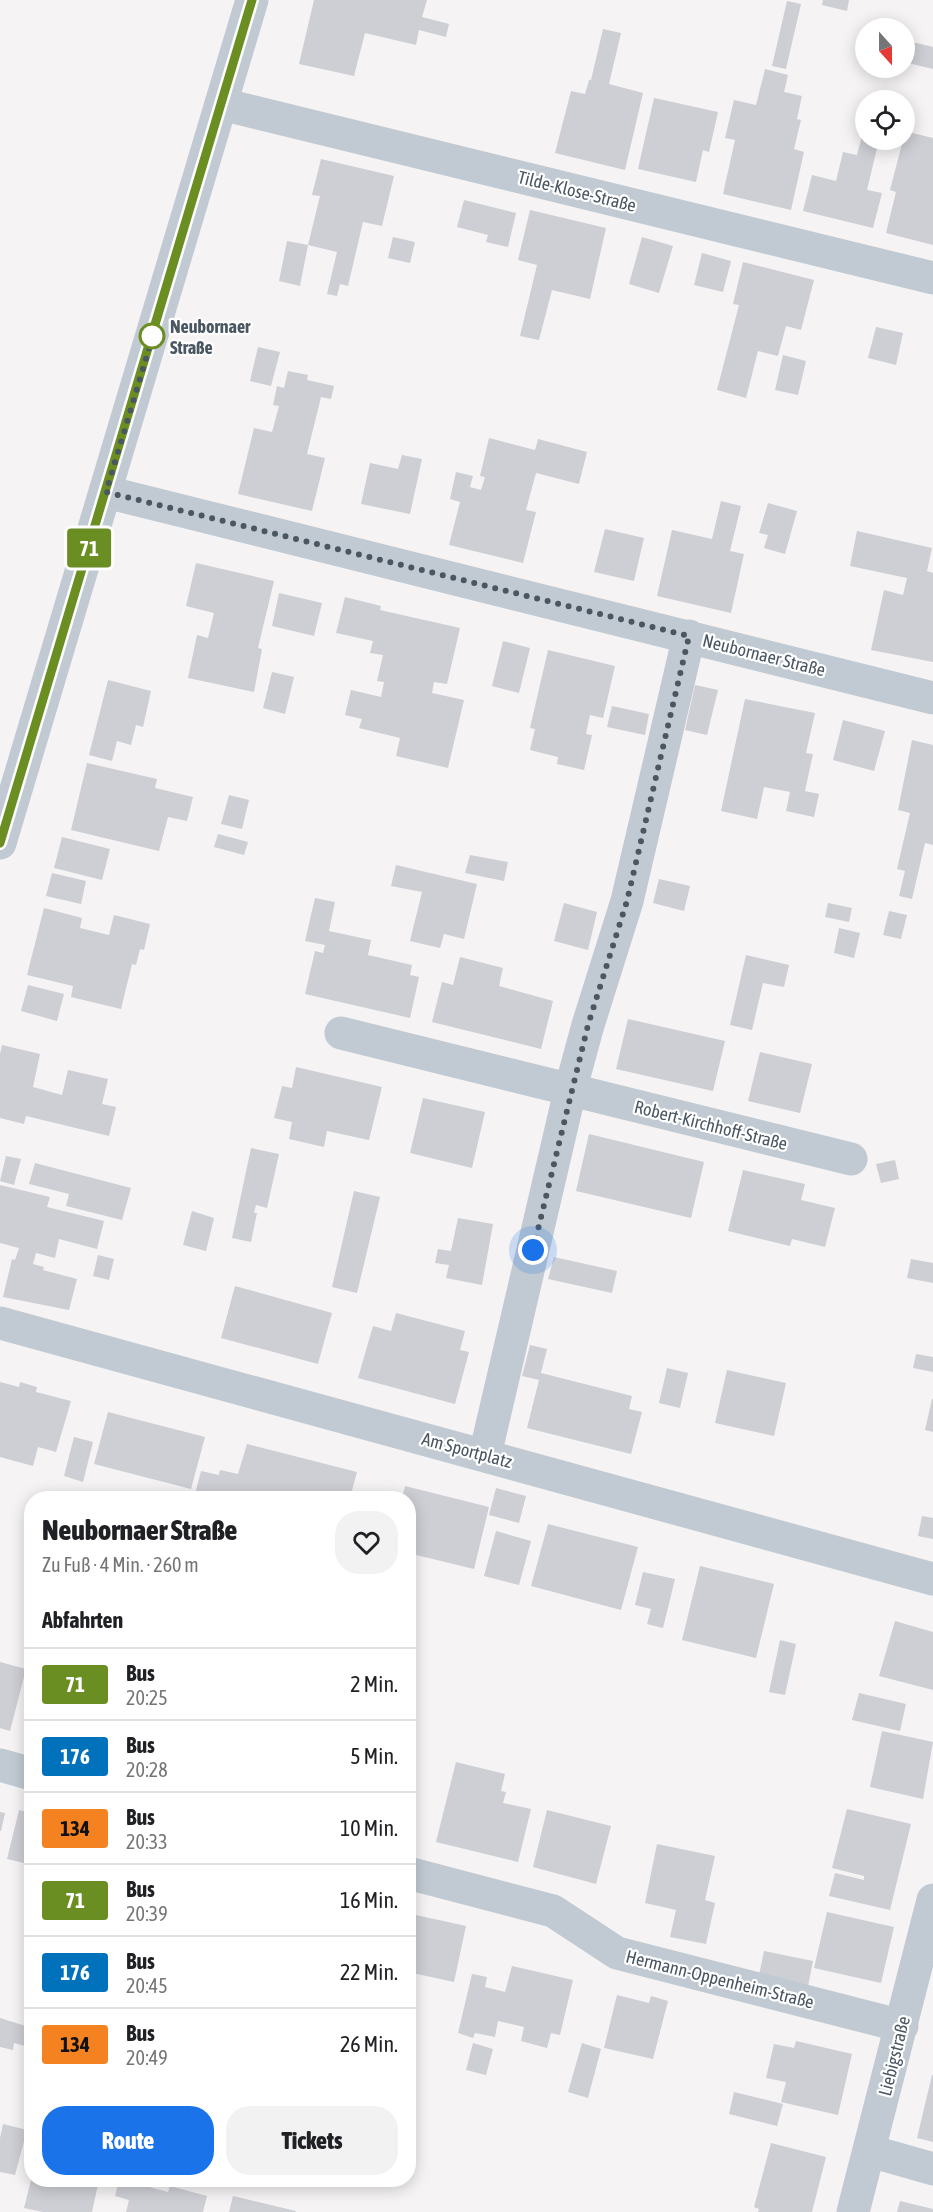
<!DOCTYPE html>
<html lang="de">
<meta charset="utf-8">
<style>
body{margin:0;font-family:"Asap Condensed",sans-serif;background:#f2f2f2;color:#202124;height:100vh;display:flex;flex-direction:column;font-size:22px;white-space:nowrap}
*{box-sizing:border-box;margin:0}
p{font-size:20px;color:#757577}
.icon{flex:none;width:33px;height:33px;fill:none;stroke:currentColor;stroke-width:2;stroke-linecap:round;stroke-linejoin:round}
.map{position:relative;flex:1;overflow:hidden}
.side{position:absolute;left:24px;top:1491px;width:392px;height:696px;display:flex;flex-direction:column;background:#fff;border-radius:24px;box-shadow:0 3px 15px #0003}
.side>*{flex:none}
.badge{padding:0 12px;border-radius:4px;font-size:21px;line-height:39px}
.needle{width:39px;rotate:159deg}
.tools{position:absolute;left:855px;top:18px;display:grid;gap:12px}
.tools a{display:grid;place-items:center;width:60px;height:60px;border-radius:50%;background:#fff;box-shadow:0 3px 15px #0003;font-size:30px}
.you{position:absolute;width:30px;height:30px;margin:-15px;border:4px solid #fff;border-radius:50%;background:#1a73e8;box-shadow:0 0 0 9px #1a73e833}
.map>.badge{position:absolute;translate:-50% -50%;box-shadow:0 0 0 3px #fff}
h2{padding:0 18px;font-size:22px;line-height:54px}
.round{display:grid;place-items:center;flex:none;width:63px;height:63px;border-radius:24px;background:#f2f2f2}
.headline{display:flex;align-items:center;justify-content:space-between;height:102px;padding:0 18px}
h1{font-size:28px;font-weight:800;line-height:45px}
.action{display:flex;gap:12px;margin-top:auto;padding:12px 18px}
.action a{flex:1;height:69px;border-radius:24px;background:#1a73e8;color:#fff;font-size:24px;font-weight:800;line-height:69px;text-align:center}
.action a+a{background:#f2f2f2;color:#202124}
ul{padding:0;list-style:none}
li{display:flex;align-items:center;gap:18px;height:72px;padding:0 18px;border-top:2px solid #e0e0e0}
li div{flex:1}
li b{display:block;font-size:22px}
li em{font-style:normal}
li .badge{min-width:66px;font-weight:700;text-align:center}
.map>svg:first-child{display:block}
.building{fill:#cdcfd5}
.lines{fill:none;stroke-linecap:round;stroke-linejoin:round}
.minor{stroke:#c1cad2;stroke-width:33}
.tertiary{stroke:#c1cad2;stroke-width:33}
.line-casing{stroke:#fff;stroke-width:14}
.line{stroke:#6b8e23;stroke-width:9}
.walk{stroke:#4a5661;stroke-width:6;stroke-dasharray:0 10.8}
.stop-dot{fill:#fff;stroke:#6b8e23;stroke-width:3}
.labels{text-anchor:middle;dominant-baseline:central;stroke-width:4.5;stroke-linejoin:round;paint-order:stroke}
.street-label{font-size:18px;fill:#4a5661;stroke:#fff}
.stop-label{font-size:18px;font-weight:bold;fill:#4a5661;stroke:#fff;text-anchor:start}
</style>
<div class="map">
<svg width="933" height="2212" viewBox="0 0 933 2212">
<rect width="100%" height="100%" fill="#f5f3f3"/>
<!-- building -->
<path class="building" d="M314,0h113l-5,17 27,7 -3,13 -27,-7 -3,15 -51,-12 -11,43 -55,-12z
M823,0h26l-2,11 -25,-6z
M787,1l14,3 -15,65 -14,-3z
M603,29l18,4 -12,51 34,9 -18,77 -70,-17 16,-62 14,3 4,-14h2z
M904,40l29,7v22l-29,-7z
M765,69l23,6 -4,17 18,4 -5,23 4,1 -7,29 10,3 -13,58 -68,-16 12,-54 -10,-2 9,-38 22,5z
M654,98l64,14 -9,40 -6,-2 -7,32 -58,-13z
M904,131l29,7v107l-47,-12 10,-41 -6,-2 13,-50h1z
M862,136l4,1v3h5l6,8 -10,42 15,3 -9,35 -70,-17 9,-36 24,6 7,-29 14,3z
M321,159l73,17 -12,50 -19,-4 -15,64 -8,-2 -3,12 -10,-2 10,-42 -29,-7 12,-49 -8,-1z
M464,200l52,13 -8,34 -22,-5 2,-7 -31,-8z
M530,210l76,18 -16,71 -38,-9 -13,50 -19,-4 17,-71 -19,-5z
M393,237l22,5 -5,21 -22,-5z
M642,237l31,9 -14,47 -30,-9z
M287,241l21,4 -8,41 -21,-5z
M702,253l29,8 -8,31 -29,-7z
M743,262l71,18 -13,50 -15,-4 -8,30 -20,-5 -12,47 -29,-8 22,-85 -6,-1z
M876,327l27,6 -7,32 -28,-7z
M258,347l22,5 -9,34 -21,-5z
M783,355l23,6 -8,34 -23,-5z
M288,371l20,4 -1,5 27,6 -3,13 -10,-2 -14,57 18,4 -13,53 -74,-17 16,-66 18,4 7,-26 -6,-1 4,-19 7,2z
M489,438l46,12 3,-11 49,13 -8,32 -43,-11 -10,37 10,2 -13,51 -74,-18 11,-43 -10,-3 6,-27 17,4 -3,11 11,3 4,-13 -5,-1z
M402,455l20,4 -12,55 -49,-10 9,-41 28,6z
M721,501l20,5 -11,45 14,3 -13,59 -74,-17 15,-66 40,9z
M768,503l29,8 -12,43 -21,-6 4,-13 -9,-2z
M605,529l39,9 -10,43 -40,-9z
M857,531l75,17 -5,23 6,2v89l-62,-12 13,-60 19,5 4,-17 -57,-12z
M196,563l78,18 -16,67 4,1 -8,43 -66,-14 9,-43 11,3 6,-25 -28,-7z
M279,593l43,10 -8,33 -42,-10z
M345,597l36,9 -1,4 80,18 -13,56 -13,-2 -2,11 32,7 -16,68 -52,-12 4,-18 -41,-10 3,-9 -17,-4 6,-25 30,7 3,-15 -7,-1 6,-26 -13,-2 3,-12 -37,-8z
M503,641l27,7 -11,45 -27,-7z
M548,650l67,16 -12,52 -13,-3 -4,19 6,1 -8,35 -27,-6 1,-7 -28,-7 5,-21 -5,-1z
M272,672l22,5 -9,37 -22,-6z
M108,680l43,11 -8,36 -7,-2 -5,20 -14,-4 -5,20 -23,-6z
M695,685l23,5 -11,45 -22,-5z
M745,699l70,14 -9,40 7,1 -8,37 14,3 -5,23 -28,-6 4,-19 -26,-5 -7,32 -36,-8z
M612,706l37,8 -4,21 -38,-8z
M843,720l42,11 -11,40 -41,-11z
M912,740l21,5v100l-8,-2 -13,56 -13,-3 6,-25 -8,-2 13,-56 -12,-3z
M87,763l70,16 -2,9 38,9 -6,24 -19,-4 -9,34 -88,-21z
M229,795l20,5 -7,29 -21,-5z
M218,834l30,8 -4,13 -30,-8z
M62,837l48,12 -8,31 -48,-12z
M470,855l38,7 -4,19 -39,-8z
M396,865l81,19 -13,55 -20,-5 -4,14 -30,-7 12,-49 -31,-6z
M52,873l34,8 -5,23 -35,-8z
M659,879l31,7 -6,25 -31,-8z
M315,898l20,4 -6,29 42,9 -3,15 44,10 -2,10 9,2 -9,41 -105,-24 10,-43 8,2 2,-8 -20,-4z
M564,903l33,9 -9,38 -34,-9z
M828,903l24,5 -3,14 -24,-5z
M44,908l38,10 -2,10 29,7 5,-20 36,9 -6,26 -4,-1 -4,16 -4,-1 -11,45 -50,-12 2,-11 -46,-11z
M889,911l18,4 -6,24 -18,-4z
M839,928l21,5 -6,25 -20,-5z
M746,955l43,10 -5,22 -21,-4 -11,47 -22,-5z
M460,957l43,11 -4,18 54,15 -12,48 -109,-27 10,-40 11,3z
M28,985l36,9 -7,27 -36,-10z
M628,1019l97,22 -12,50 -97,-22z
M2,1045l38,9 -7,33 29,8 6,-25 40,9 -6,25 14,3 -7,29 -83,-20 -2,8 -24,-6v-64z
M760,1052l52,12 -12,49 -52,-12z
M296,1067l86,20 -13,53 -42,-9 -3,16 -35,-8 3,-17 -18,-4 8,-32 10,2z
M423,1098l62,14 -13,56 -62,-15z
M589,1134l115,28 -13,56 -115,-27z
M251,1148l28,6 -12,54 -11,-3 -2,8h3l-6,29 -19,-4z
M6,1156l15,3 -7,26 -14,-4z
M895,1160l4,19 -18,4 -5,-19z
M35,1163l96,25 -9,32 -56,-14 3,-12 -40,-10z
M743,1170l62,14 -4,16 34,8 -10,39 -33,-8 -2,7 -62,-15z
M0,1185l50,12 -3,10 57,14 -7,28 -38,-10 -4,19 -19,-5 -3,11 11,3 -1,3 34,9 -8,31 -66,-13 9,-38 3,1 4,-12 -19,-5z
M354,1191l26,6 -23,96 -25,-6z
M192,1211l22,7 -8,33 -23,-6z
M458,1218l35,6 -11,61 -36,-7 3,-13 -14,-2 3,-14 13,2z
M98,1255l16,4 -5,21 -16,-4z
M554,1257l63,14 -5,22 -64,-14z
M911,1259l22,4v20l-26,-5z
M235,1286l97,27 -14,51 -97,-26z
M396,1313l69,18 -5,19 9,2 -14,52 -97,-26 15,-52 18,5z
M530,1345l17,4 -6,24 91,23 -3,13 13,3 -11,42 -104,-26 12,-48 -17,-4z
M916,1354l17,3v15l-20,-4z
M667,1368l21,5 -8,35 -21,-5z
M727,1370l59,13 -12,53 -59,-13z
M0,1382l19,5 1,-5 17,5 -1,5 35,9 -15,51 -18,-5 -5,19 -33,-9z
M932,1399h1v33l-8,-2z
M108,1412l97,25 -14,52 -97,-25z
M74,1437l19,5 -10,40 -19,-6z
M247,1444l110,28 -7,26h-156l7,-27 18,4 1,-5 18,4z
M405,1486l84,21 -15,62 -66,-16v-55h-6z
M496,1488l30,8 -7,27 -30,-8z
M922,1516l11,2v21l-15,-3z
M548,1524l90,23 -17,63 -90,-24z
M496,1531l35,10 -12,44 -35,-9z
M700,1566l74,18 -18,74 -74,-18z
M643,1572l32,7 -12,49 -16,-4 4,-15 -16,-4z
M895,1621l38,11v58l-54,-14z
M780,1640l16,4 -11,51 -16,-3z
M0,1662l26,7 -16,62 -10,-3z
M859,1693l47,11 -6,27 -48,-11z
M882,1731l51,11 -10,57 -53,-12z
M456,1762l49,12 -4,17 5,1 -3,11 28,6 -13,53 -82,-20z
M408,1777l6,1 -5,21 -1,-1z
M847,1809l64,15 -21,86 -61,-14 6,-23 29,7v-4l-32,-8z
M19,1810l13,3v52l-25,-6z
M547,1810l64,16 -15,58 -63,-17z
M0,1812l5,1 -4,18h-1z
M657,1844l58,12 -10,44 10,3 -9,41 -36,-7 6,-27 -31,-7z
M827,1912l67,15 -13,56 -67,-15z
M416,1915l50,11 -12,56 -46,-10v-21z
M764,1951l49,10 -6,30 -49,-11z
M512,1966l61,14 -13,55 -9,-2 -4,15 -26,-7 3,-14 -26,-6 -3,16 -20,-4 -2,5 -15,-5 14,-59 15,3 -2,10 20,5z
M617,1995l32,8 2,-7 17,5 -15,58 -49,-11z
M0,2018l29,9 -4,19 -11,-3 -1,7 -13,-3z
M796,2041l56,13 -14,61 -57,-13 5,-20 -20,-4 8,-34 20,4z
M473,2043l20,6 -7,26 -20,-5z
M582,2043l19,6 -13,49 -20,-6z
M932,2075h1v67l-16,-4z
M734,2092l49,12 -6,22 -48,-12z
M3,2124l24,6 -12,45 -15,-3v-34z
M771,2143l55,14 -14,55h-54l1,-3 -5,-2z
M31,2180h68l-7,32h-49l-19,-4z
M119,2180h16l-1,3 34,9 2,-6 37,10 -4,16h-77l3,-12 -14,-4z
M233,2196l63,15 -1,1h-66z
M900,2201l33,8v3h-36z"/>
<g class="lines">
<!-- minor -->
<path class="minor" d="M221,104l712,174
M106,492l827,206
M341,1033l510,126
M0,1323l933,256
M485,1455l85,-364 18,-66 39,-124 62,-265
M0,1765l32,9
M408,1873l145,38 64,42 285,73
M870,2151l63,18
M853,2212l80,-312"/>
<!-- tertiary -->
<path class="tertiary" d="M0,843l252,-843"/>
</g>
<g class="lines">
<defs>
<path id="line" d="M0,843l252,-843"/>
</defs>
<!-- line casing -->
<use href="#line" class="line-casing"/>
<!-- line -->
<use href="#line" class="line"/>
<!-- walk -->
<path class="walk" d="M152,336l2,-4 -48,160 583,144 -62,265 -39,124 -55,225"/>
</g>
<!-- markers -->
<circle class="stop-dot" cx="152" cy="336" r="12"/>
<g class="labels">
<!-- street labels -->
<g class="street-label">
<text transform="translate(577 191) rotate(14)">Tilde-Klose-Straße</text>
<text transform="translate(764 655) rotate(14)">Neubornaer Straße</text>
<text transform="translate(711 1125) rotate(14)">Robert-Kirchhoff-Straße</text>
<text transform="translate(467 1450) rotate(15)">Am Sportplatz</text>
<text transform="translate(720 1979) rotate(14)">Hermann-Oppenheim-Straße</text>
<text transform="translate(894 2056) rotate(-76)">Liebigstraße</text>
</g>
<!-- stop labels -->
<g class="stop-label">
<text x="170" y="326">Neubornaer<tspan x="170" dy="21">Straße</tspan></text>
</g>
</g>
</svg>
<div class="tools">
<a><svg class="needle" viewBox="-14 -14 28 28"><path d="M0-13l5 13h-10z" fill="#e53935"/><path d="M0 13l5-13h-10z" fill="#757577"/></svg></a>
<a><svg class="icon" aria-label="locate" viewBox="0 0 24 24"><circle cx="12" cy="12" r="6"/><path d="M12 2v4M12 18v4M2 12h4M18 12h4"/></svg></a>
</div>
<div class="you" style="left:533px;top:1250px"></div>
<b class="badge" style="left:89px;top:548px;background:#6b8e23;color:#fff">71</b>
<section class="side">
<div class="headline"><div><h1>Neubornaer Straße</h1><p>Zu Fuß · 4 Min. · 260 m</p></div><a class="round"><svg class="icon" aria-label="heart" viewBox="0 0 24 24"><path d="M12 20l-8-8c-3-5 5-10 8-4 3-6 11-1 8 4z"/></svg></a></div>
<h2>Abfahrten</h2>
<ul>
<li><span class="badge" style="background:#6b8e23;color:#fff">71</span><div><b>Bus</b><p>20:25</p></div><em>2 Min.</em></li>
<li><span class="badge" style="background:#0072bc;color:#fff">176</span><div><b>Bus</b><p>20:28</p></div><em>5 Min.</em></li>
<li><span class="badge" style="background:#f58220;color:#111">134</span><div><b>Bus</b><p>20:33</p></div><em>10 Min.</em></li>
<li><span class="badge" style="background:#6b8e23;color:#fff">71</span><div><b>Bus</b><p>20:39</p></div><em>16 Min.</em></li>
<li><span class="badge" style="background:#0072bc;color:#fff">176</span><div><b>Bus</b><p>20:45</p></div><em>22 Min.</em></li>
<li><span class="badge" style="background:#f58220;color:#111">134</span><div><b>Bus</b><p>20:49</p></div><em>26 Min.</em></li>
</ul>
<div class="action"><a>Route</a><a>Tickets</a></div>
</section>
</div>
